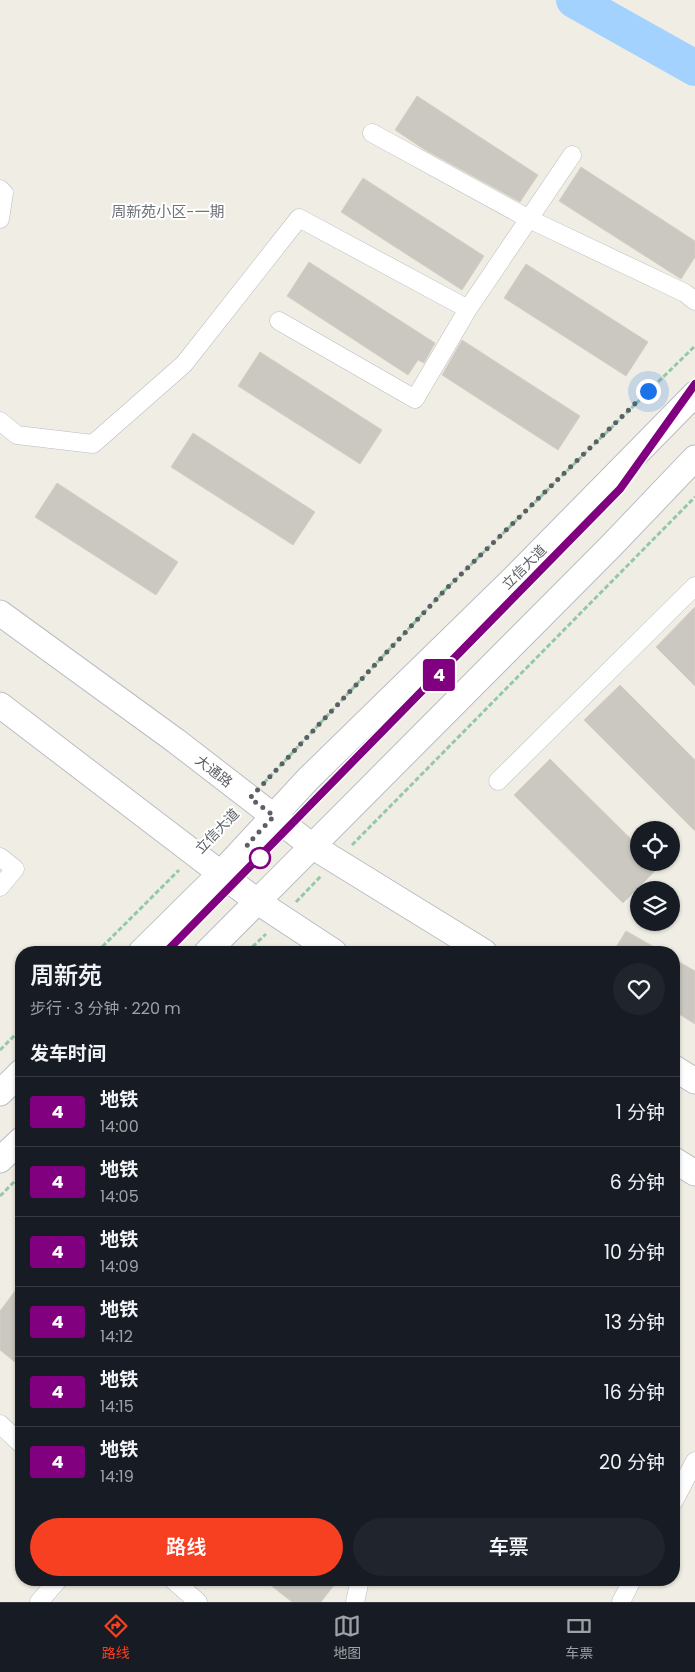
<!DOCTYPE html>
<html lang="zh">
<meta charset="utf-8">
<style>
body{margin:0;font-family:Poppins,"Noto Sans SC",sans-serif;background:#20242c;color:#f1f3f6;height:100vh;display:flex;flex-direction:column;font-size:19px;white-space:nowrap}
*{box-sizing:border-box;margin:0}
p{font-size:16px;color:#9ea1a6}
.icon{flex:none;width:28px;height:28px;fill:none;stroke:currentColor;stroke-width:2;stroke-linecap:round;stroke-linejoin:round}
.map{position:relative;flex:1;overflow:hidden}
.sheet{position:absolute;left:15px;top:946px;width:665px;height:640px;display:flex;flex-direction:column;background:#171b24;border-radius:20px;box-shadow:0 1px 4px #0004}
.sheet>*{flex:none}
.badge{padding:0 10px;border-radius:4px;font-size:18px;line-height:32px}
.fabs{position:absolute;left:630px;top:821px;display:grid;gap:10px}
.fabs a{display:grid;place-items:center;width:50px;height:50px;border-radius:50%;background:#171b24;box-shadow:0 1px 4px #0004;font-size:25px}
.you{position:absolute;width:25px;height:25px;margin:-12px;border:4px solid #fff;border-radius:50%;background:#1a73e8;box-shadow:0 0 0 8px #1a73e833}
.map>.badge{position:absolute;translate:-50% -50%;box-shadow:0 0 0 2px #fff}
h2{padding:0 15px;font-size:19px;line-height:45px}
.round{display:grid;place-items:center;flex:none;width:52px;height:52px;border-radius:26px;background:#20242c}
.overview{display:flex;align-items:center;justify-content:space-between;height:85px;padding:0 15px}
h1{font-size:24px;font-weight:600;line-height:38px}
.cta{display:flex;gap:10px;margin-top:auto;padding:10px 15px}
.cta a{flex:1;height:58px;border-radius:30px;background:#f74022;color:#fff;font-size:20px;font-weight:600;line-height:58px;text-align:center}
.cta a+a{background:#20242c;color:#f1f3f6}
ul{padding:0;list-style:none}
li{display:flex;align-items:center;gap:15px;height:70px;padding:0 15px;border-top:1px solid #363941}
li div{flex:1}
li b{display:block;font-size:19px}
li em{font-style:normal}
li .badge{min-width:55px;font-weight:700;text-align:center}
.tabs{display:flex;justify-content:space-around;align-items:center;height:70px;border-top:1px solid #363941;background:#171b24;font-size:14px;color:#9ea1a6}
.tabs a{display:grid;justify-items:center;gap:2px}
.tabs .selected{color:#f74022}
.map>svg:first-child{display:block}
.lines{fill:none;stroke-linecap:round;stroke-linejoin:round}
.river{stroke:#a4d2ff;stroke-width:36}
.building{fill:#cbc8c1;stroke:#d5d0c2}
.street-casing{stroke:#b9bbc1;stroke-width:19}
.secondary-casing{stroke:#b9bdc3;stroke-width:27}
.path{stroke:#95c8a8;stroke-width:3;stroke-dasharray:5 2.5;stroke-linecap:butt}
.street{stroke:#fff;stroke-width:18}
.secondary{stroke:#fff;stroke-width:25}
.line-casing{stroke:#fff;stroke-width:11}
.line{stroke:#800080;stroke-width:8}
.walk{stroke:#5c6066;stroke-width:5;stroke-dasharray:0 9}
.stop-dot{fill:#fff;stroke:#800080;stroke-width:2.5}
.labels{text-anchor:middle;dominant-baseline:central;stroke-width:4;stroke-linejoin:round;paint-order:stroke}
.street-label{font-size:14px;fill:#5c6066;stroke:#fff}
.neighbourhood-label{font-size:15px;fill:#6d7178;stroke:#fff}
</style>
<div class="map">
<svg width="695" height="1602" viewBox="0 0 695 1602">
<rect width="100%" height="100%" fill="#f0eee4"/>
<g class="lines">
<!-- river -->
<path class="river" d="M574,0l121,68"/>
</g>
<!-- building -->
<path class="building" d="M417,96l121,79 -18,27 -95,-52 -30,-20z
M581,167l114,74v16l-14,22 -122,-78z
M363,178l121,78 -22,34 -121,-78z
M309,262l126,81 -11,20 -6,-3 -10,15 -121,-79z
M526,264l122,78 -22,34 -122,-78z
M462,340l118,76 -22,34 -116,-75z
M260,352l122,78 -22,34 -122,-78z
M193,433l122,79 -22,33 -122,-78z
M57,483l121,79 -22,33 -121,-78z
M695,607v79l-39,-39z
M620,685l75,75v71l-111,-111z
M550,759l89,88v15h25l-41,41 -109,-108z
M626,931l37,21h-50z
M674,959l21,12v53l-21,-13z
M21,1283v84l-21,-17v-39z
M264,1580h74l-17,22h-29z"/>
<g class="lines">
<defs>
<path id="street" d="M372,133l157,86 156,74 10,8
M0,189l4,4 -4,26
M279,321l136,78 53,-90
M0,421l17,14 76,9 91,-80 115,-146 169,91 104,-154
M498,781l197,-195
M0,857l15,12 -15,18
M0,1424l21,20
M674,1501l21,-40
M173,1580l25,22
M39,1602l19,-22
M355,1602l5,-22
M621,1602l11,-22"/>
<path id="secondary" d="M0,613l176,128 136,105 172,106
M0,705l258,197 76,50
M141,952l80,-79 87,-94 205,-200 182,-185
M207,952l404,-406 84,-88
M674,1068l21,13
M0,1093l21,-21
M0,1160l21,-20
M674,1160l21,13"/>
</defs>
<!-- street casing -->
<use href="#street" class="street-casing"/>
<!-- secondary casing -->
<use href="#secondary" class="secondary-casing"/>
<!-- path -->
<path class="path" d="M264,783l182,-194 249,-243
M210,839l25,-26
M352,845l343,-348
M296,902l25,-26
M97,952l82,-82
M247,952l19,-18
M0,1050l21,-21
M0,1196l21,-21"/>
<!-- street -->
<use href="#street" class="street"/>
<!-- secondary -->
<use href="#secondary" class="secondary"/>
</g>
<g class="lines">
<defs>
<path id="line" d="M166,952l454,-463 75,-105"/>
</defs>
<!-- line casing -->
<use href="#line" class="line-casing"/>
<!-- line -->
<use href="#line" class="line"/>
<!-- walk -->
<path class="walk" d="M260,858l-13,-13 27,-29 -24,-18 196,-209 202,-198"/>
</g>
<!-- markers -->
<circle class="stop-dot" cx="260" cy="858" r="10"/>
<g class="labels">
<!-- street labels -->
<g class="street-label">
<text transform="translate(524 567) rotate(-45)">立信大道</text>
<text transform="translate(214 771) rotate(38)">大通路</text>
<text transform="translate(217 831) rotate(-46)">立信大道</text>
</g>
<!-- neighbourhood labels -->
<g class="neighbourhood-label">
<text x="168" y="211">周新苑小区-一期</text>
</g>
</g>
</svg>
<div class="fabs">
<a><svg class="icon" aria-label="locate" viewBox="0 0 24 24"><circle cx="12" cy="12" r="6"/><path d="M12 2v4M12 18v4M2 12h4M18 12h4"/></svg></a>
<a><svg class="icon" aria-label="layers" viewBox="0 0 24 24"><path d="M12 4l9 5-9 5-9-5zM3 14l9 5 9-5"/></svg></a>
</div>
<div class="you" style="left:648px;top:391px"></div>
<b class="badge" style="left:439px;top:675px;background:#800080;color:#fff">4</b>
<section class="sheet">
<div class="overview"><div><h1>周新苑</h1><p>步行 · 3 分钟 · 220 m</p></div><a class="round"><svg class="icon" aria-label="heart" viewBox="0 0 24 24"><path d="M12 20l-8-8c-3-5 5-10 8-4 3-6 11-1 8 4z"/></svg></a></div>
<h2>发车时间</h2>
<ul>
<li><span class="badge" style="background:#800080;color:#fff">4</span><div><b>地铁</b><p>14:00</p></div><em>1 分钟</em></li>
<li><span class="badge" style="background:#800080;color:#fff">4</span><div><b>地铁</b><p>14:05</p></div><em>6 分钟</em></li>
<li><span class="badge" style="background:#800080;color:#fff">4</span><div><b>地铁</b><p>14:09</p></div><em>10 分钟</em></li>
<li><span class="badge" style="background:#800080;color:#fff">4</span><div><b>地铁</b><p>14:12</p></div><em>13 分钟</em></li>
<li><span class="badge" style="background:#800080;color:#fff">4</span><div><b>地铁</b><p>14:15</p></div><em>16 分钟</em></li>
<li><span class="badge" style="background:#800080;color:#fff">4</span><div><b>地铁</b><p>14:19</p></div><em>20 分钟</em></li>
</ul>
<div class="cta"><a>路线</a><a>车票</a></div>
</section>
</div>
<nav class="tabs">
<a class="selected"><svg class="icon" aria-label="directions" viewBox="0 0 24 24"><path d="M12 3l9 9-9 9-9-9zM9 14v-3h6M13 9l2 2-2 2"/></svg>路线</a>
<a><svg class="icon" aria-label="map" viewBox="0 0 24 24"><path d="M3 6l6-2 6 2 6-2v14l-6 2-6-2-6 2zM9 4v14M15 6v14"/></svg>地图</a>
<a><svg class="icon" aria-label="tickets" viewBox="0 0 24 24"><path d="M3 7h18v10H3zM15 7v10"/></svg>车票</a>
</nav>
